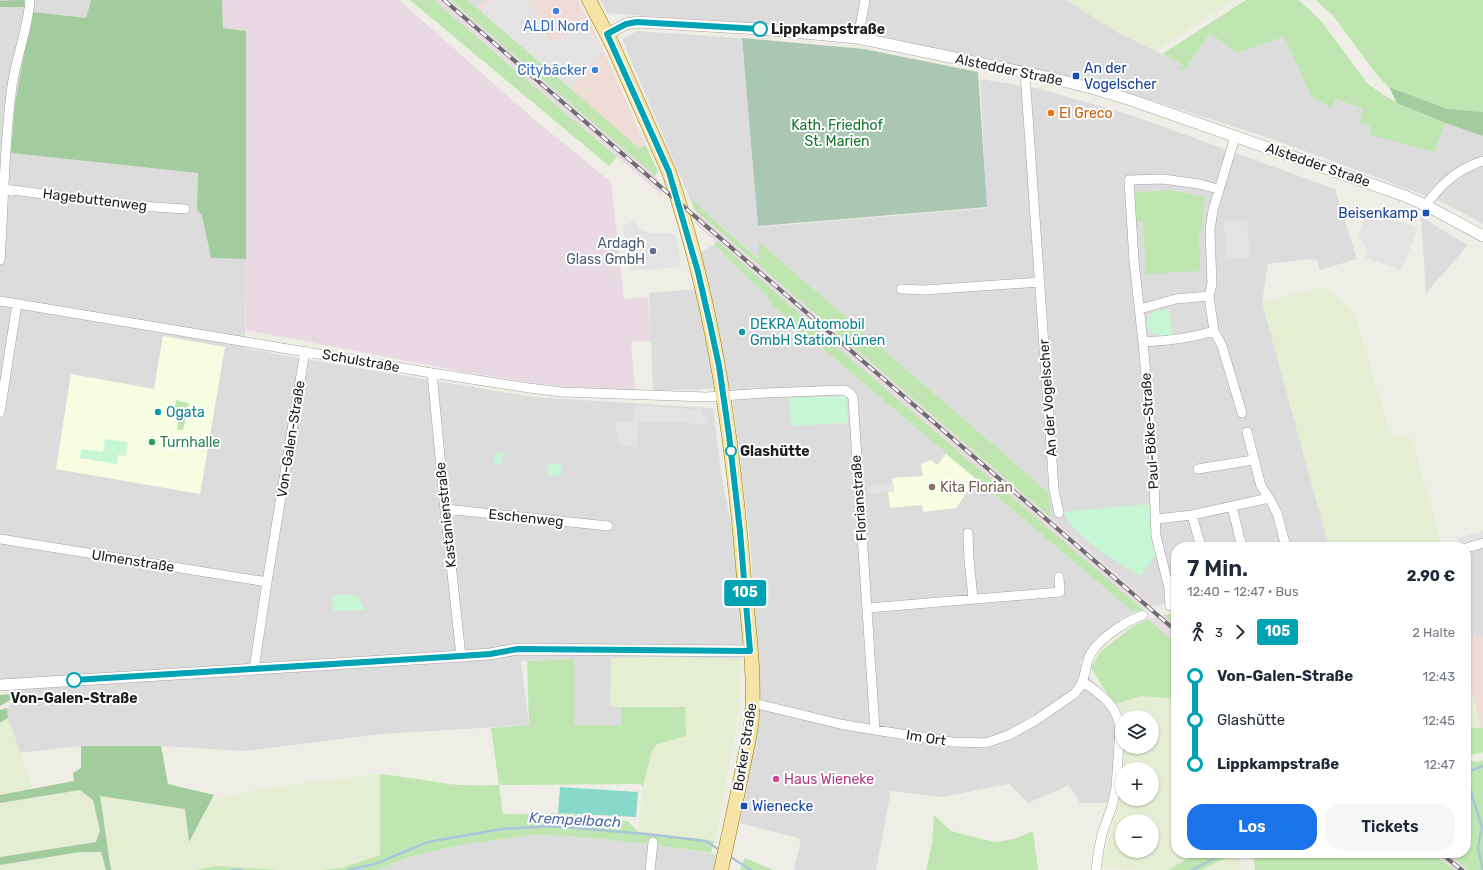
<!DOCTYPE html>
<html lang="de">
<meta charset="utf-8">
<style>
body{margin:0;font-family:Rubik,sans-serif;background:#f6f6f7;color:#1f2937;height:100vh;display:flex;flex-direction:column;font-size:15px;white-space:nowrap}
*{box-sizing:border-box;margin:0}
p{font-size:13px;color:#747a83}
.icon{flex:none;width:22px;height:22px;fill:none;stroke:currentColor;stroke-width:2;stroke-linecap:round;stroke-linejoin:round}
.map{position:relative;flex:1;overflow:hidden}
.sheet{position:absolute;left:1171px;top:542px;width:300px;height:316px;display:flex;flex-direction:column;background:#fff;border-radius:16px;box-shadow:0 1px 3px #0004}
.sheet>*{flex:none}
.badge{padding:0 8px;border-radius:3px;font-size:14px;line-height:26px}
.tools{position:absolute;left:1115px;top:710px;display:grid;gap:8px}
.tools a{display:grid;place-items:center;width:44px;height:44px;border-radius:50%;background:#fff;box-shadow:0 1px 3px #0004;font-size:20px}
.map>.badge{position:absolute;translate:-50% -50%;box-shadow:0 0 0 2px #fff}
.legs{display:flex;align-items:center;gap:6px;height:44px;padding:0 16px;font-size:13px}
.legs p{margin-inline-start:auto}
.head{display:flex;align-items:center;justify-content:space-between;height:68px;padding:0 16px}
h1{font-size:22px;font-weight:600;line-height:30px}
.cta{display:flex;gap:8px;margin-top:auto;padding:8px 16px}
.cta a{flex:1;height:46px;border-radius:16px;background:#1a73e8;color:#fff;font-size:16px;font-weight:600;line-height:46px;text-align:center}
.cta a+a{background:#f6f6f7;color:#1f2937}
ul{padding:0 16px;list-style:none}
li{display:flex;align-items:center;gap:14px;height:44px;font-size:15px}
li i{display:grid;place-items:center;width:6px;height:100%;margin:0 5px;background:currentColor}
li i::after{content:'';width:10px;height:10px;margin:-5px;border:3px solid;border-radius:50%;background:#fff}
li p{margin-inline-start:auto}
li:first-child i{background:linear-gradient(#0000 50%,currentColor 0)}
li:last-child i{background:linear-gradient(currentColor 50%,#0000 0)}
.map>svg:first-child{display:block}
.residential{fill:#dddcdc}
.commercial{fill:#efdcd7}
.industrial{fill:#e8d9e2}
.education{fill:#f7fde1}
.farmland{fill:#e5edd3;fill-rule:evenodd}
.grass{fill:#bfe6b0}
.forest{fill:#a2cc9e}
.cemetery{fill:#a9c7b3}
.park{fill:#c6f6d4}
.pitch{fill:#89d9ca}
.parking{fill:#e3e3e3}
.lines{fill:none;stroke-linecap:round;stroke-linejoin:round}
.stream{stroke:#aac5da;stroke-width:2.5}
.minor-casing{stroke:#a3a3a3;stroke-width:10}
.tertiary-casing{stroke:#a3a3a3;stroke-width:12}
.primary-casing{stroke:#907f0a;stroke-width:15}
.minor{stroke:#fff;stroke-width:9}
.tertiary{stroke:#fff;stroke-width:11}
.primary{stroke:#f6e3a5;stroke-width:14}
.rail-casing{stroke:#6d6d6d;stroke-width:4}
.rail{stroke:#fff;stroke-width:2.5;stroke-dasharray:8;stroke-linecap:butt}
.line-1-casing{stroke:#fff;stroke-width:9}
.line-1{stroke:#00a3b4;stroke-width:6}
.shop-dot{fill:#3f7fe0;stroke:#fff;stroke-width:1.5}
.stop-1-dot{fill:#fff;stroke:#00a3b4;stroke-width:2}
.transit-dot{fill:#1a4fb4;stroke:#fff;stroke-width:1.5}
.food-dot{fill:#e8710a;stroke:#fff;stroke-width:1.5}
.service-dot{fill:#5c6f8a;stroke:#fff;stroke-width:1.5}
.culture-dot{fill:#0f9aa8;stroke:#fff;stroke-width:1.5}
.leisure-dot{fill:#2e9e5b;stroke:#fff;stroke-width:1.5}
.education-dot{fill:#8d6e63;stroke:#fff;stroke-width:1.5}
.hotel-dot{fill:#d1479c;stroke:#fff;stroke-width:1.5}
.labels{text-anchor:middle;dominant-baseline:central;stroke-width:4;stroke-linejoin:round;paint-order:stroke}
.shop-label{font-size:14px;fill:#366cbe;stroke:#fff}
.stop-label{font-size:14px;font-weight:bold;fill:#1f1f1f;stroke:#fff;text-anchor:start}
.transit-label{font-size:14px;fill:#164399;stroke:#fff;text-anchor:start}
.street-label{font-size:14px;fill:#1f1f1f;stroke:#fff}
.food-label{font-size:14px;fill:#c56008;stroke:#fff;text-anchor:start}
.park-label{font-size:14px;fill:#137730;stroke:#fff}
.service-label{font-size:14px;fill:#4e5e75;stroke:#fff;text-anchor:end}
.culture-label{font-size:14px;fill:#0d838f;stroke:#fff;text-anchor:start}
.leisure-label{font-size:14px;fill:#27864d;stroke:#fff;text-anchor:start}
.education-label{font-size:14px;fill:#785e54;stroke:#fff;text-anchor:start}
.hotel-label{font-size:14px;fill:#b23c85;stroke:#fff;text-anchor:start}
.water-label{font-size:15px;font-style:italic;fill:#516ba9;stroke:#fff}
</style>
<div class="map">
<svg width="1483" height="870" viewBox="0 0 1483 870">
<rect width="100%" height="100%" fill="#efeee6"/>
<!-- residential -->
<path class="residential" d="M0,0h91l-5,18 -75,135 187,20 -1,37 5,4 9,44 35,1 -1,89 54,10 234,39 180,11 9,71 9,45 10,77 2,38 -2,20 -88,-2 -42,49 10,1v18h-47v-66l-53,2 8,64 -147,9 -135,17 -86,-5h-80l-61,7 -12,-35 -1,-10 12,-13v-2l7,-9 -26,1z
M468,0h17l-8,8z
M600,0h467l50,32 65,32 28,-31 27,20 47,-16 27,59 21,13 2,-10 29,10 7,16 64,27 11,-29 38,13v88l-39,-21 -79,-30 -96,-35 -181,-58 -214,-45 -23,-3 -244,-19z
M637,31l105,7 16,189 229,-19 -7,-129 60,10 91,26 204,74 22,70 -37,11 -3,-9 -5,-2 -44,5 -6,38 67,245h-153v55l-22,4 -103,-88 -3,-26 -288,-249v16l-52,-44 -19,-18 -67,-158z
M1421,217l47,28 -42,48z
M714,245l50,48 11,15 358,304 -12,7 -42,43 37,53v37l-6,51h-30l-11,-18 -41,18 -19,-19 -67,13 -51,-6 -15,79h-82l7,-31 -61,-16 20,-106v-31l-10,-147 -19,-151 -78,3 -4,-98 60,-5 -9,-35z
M1483,548v87l-17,3v-84z
M532,835l36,1 81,8 72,11 -1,15h-344l33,-13 57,-13z"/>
<!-- commercial -->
<path class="commercial" d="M485,0h93l27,53 41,93 -7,3 -162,-141z
M1483,635v93l-2,1 -15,-60v-31z"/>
<!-- industrial -->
<path class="industrial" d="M222,0h177l136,120 76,62 13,117 24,-2 3,44 -20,1 4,48h-40l-60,-7 -76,-12 -213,-41v-299l-23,-3z
M434,0h16l208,178 4,17z
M695,210l397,344 62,52 -11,3 -255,-218 -192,-167z
M1164,615l12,11v17l-28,-24z
M1431,853h17l20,17h-13z"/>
<!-- education -->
<path class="education" d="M163,336l62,11 -25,147 -144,-25 15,-95 83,15z
M946,454l30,25 -20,29 -33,4 -1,-7 -32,3 -2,-16 6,-1 -2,-13 31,-2 -2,-12 10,-4 6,5z"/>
<!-- farmland -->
<path class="farmland" d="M1067,0h168l-80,51 -38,-19z
M1325,287l29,24 37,125 20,1 32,110h-114l-67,-245z
M653,657l88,2 -2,49 -5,33 -19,100 -77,-9 5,-45 8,-34 6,-10 29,-7 -1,-29 -75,-1 1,-48z
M1466,669l15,60 -15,-1z
M1143,696l33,3v154h22l-30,17h-27l-39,-3 15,-61 5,-59h30v-30h-30v28l-8,-41zM1122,769h30v30h-30zM1122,821h30v30h-30z
M8,718l25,71 -33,6v-72z
M380,774v81l-38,13 -20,2h-41l-65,-4 -20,4h-85l-12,-74 87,13 3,32 23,-40 52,-13z
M80,790l13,10 7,31 -4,11 -96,15v-54z
M80,852h21l5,18h-106v-5z
M1236,853h2l3,17h-39z"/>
<!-- grass -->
<path class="grass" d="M410,0h24l183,157 -8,9z
M450,0h18l171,148 7,-2 12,25 -3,5z
M1246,0h53l23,22 45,61c23,19 51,29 78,40l-11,29 -63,-17 -1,-10 -11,-3 4,-13 -28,-10 -3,10 -21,-13 -27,-59 -47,16 -27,-20 -26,38 -5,-3 3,-4 -20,-10z
M1316,0h167v112l-35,-3 -59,-22 -12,-12 -42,-57z
M1170,190l34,7 -2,34 -3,1 1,39 -54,3 -3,-52 -7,-1 -1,-29z
M689,197l19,18 51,44v-17l289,250 3,26 -356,-308z
M717,241l171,150 255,218 -10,3 -358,-304 -11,-15 -50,-48z
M176,400l13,3 -6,27h-6l2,-14 -4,-9z
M1174,613l2,2v11l-12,-11z
M1148,619l28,24v56l-33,-3 -29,8 -23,-36 10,-17 31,-24z
M574,659v66h47v-18h64l1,29 -29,8 -6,9 -8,34 -3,-3 -141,1 4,29 55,-1 70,8 10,11 76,9 -3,12 -62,-9 -81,-8 -36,-1 -66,9 -57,13 -33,13h-54l20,-2 38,-13v-81c19,2 37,5 56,8 21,4 42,4 63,3l-8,-57 38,-3 -2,-64z
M1466,728h17v24c-7,3 -11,4 -17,-1z
M1466,760l12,2 5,-2v110h-15l-20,-17h18z
M934,815l17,16 43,11 20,-3 19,-8 5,39h-112l6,-26z
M1198,853h38l-34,17h-34z
M1253,853h178l24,17h-200z
M745,858l29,12h-34z
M216,866l65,4h-85z"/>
<!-- forest -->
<path class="forest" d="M18,0h6l1,7h-25v-6z
M91,0h131l1,28 23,3v228l-35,-1 -9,-43 -5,-5 1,-37 -187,-20 4,-49 17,-92 54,6z
M1389,87l59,22 35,3v24l-38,-13 -48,-20z
M19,693v2l-19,11v-11z
M7,708l1,10 -8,5v-13z
M81,746h80l7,38 46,11 -25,47 -4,-33 -85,-13 11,74h-5l-5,-18h-21l-80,13v-8l96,-15 4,-11 -7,-31 -13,-10 -80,13v-8l74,-14 -1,-8 8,-5z"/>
<!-- cemetery -->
<path class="cemetery" d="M742,38l122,11 114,23 9,135 -229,19z"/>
<!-- park -->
<path class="park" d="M1169,309l4,26c-12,2 -19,1 -27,-8 2,-16 8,-16 23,-18z
M846,396l2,27 -57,3 -2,-28z
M105,439l23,3 -2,14 -8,-1 -1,9 -37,-6 1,-9 22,3z
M495,452l8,1 -1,11h-8z
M548,464l14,1 -1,11 -14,-1z
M1149,504l2,28 6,20 -16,24c-28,-16 -61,-35 -78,-64z
M332,595h25l9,15 -33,1z"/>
<!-- pitch -->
<path class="pitch" d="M560,787l78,5 -2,25 -78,-4z"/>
<!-- parking -->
<path class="parking" d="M492,0h36l22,42 36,-19 16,29 -31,37 -90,-77z
M1368,209l50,19 -17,42 -36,-12 3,-6 -10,-17z
M1247,220l3,38 -24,1 -2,-38z
M634,221l7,9 10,3 25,1 5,33 -51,4 -7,-45z
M634,405l69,5 -1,5h6v9l-70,-3 -1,26h-17l-6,-25 18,-1z
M893,483l1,8 -26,3v-9z
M1483,531v7l-24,7 -2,-7z"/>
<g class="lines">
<!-- stream -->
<path class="stream" d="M729,856l22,14
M231,870h10
M348,870l27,-6 53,-22 74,-13 49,-3 95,8 60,7 15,10
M1192,870l23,-12 6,-5
M1483,870l-5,-22 4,-21 -13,-41 1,-15 13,-5"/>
<defs>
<path id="minor" d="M858,38l7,-38
M1025,73l29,417 5,23
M1235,137l-22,73 -3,20 2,54 -3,12 5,35 8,15 20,67
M4,189l135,17 46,3
M1426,205c14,-20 33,-37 57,-44
M0,260c4,-58 4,-117 12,-174 4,-29 16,-56 18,-86
M901,289l23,1 116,-8
M0,301l432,72 97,15 33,4 144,5 60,-4 78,-3 7,4 2,4 22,332
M1140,309l36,-10 33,-3
M1143,342c25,-1 48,-4 71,-11
M432,373l13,136 16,147
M0,412l17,-108
M1247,432l14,54 8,12 8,15 9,34
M1198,469l55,-9
M1232,507l10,40
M445,509l163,17
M1192,515l9,32
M1157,519l35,-4 77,-17
M968,533l1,26 4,40
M0,539l267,43
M1466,548l17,-5
M1170,606l-1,-18 -13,-52 -3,-82 -10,-112 -9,-81 -5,-81 34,-1 36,5 19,5
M868,608l192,-16 -1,-15
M254,669l13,-87 38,-231
M1083,682c18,12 35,24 37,47l-4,59 -4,18 -10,28 -3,15 -3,21
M753,703l87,21 35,6 77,12 34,1 23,-8 27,-15 38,-26c11,-11 10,-21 14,-34 6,-19 38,-39 55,-45
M650,870l3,-28"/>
<path id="tertiary" d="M607,34l19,-10 11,-2 123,7 98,9 193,40 44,11 36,11 274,96 24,11 54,29
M0,685l446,-28 44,-3 28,-5 232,2"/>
<path id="primary" d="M589,0l24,46 56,126c45,132 64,268 75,406 4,45 11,93 8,138 -1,16 -5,31 -8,46 -7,36 -15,72 -23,108"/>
</defs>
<!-- minor casing -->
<use href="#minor" class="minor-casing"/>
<!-- tertiary casing -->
<use href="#tertiary" class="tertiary-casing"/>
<!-- primary casing -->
<use href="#primary" class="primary-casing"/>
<!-- minor -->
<use href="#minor" class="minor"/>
<!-- tertiary -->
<use href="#tertiary" class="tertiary"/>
<!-- primary -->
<use href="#primary" class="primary"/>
<defs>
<path id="rail" d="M444,0l732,631
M1440,853l22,17"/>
</defs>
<!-- rail casing -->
<use href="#rail" class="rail-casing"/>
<!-- rail -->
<use href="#rail" class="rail"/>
</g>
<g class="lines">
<defs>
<path id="line-1" d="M74,680l372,-23 44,-3 28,-5 232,2 -10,-120 -11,-96 -10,-69 -9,-42 -12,-52 -29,-100 -62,-138 19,-10 11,-2 123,7"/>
</defs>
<!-- line-1 casing -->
<use href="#line-1" class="line-1-casing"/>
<!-- line-1 -->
<use href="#line-1" class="line-1"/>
</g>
<!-- markers -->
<g class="shop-dot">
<circle cx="556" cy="11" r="4"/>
<circle cx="595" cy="70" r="4"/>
</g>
<g class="stop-1-dot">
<circle cx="760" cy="29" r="7"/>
<circle cx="731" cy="451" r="5"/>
<circle cx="74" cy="680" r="7"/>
</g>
<g class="transit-dot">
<rect x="1072" y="72" width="8" height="8" rx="2"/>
<rect x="1422" y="209" width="8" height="8" rx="2"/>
<rect x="740" y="802" width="8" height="8" rx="2"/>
</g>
<circle class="food-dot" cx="1051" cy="113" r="4"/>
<circle class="service-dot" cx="653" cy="251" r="4"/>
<g class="culture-dot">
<circle cx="742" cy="332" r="4"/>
<circle cx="158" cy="412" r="4"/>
</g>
<circle class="leisure-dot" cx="152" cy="442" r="4"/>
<circle class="education-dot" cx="932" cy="487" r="4"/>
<circle class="hotel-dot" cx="776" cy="779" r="4"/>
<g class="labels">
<!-- shop labels -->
<g class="shop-label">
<text x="556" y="26">ALDI Nord</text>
<text x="587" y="70" text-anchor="end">Citybäcker</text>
</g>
<!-- stop labels -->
<g class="stop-label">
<text x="771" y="29">Lippkampstraße</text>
<text x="740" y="451">Glashütte</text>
<text x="74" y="698" text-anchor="middle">Von-Galen-Straße</text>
</g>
<!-- transit labels -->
<g class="transit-label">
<text x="1084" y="68">An der<tspan x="1084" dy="16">Vogelscher</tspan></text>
<text x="1418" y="213" text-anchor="end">Beisenkamp</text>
<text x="752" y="806">Wienecke</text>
</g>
<!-- street labels -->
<g class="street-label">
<text transform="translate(1009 70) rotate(12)">Alstedder Straße</text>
<text transform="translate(1318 165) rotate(19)">Alstedder Straße</text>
<text transform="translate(95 200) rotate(7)">Hagebuttenweg</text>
<text transform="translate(361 361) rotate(10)">Schulstraße</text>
<text transform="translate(1048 398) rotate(-94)">An der Vogelscher</text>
<text transform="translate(1150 431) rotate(-94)">Paul-Böke-Straße</text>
<text transform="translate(291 439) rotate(-81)">Von-Galen-Straße</text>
<text transform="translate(859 498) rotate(-94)">Florianstraße</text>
<text transform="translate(446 515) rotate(-96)">Kastanienstraße</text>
<text transform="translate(526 518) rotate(6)">Eschenweg</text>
<text transform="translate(133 561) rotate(9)">Ulmenstraße</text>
<text transform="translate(926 738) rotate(9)">Im Ort</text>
<text transform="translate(745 747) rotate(-81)">Borker Straße</text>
</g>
<!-- food labels -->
<g class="food-label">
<text x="1059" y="113">El Greco</text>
</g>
<!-- park labels -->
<g class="park-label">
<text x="837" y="125">Kath. Friedhof<tspan x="837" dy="16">St. Marien</tspan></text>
</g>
<!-- service labels -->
<g class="service-label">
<text x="645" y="243">Ardagh<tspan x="645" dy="16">Glass GmbH</tspan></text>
</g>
<!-- culture labels -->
<g class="culture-label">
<text x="750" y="324">DEKRA Automobil<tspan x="750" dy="16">GmbH Station Lünen</tspan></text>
<text x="166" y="412">Ogata</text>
</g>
<!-- leisure labels -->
<g class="leisure-label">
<text x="160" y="442">Turnhalle</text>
</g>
<!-- education labels -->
<g class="education-label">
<text x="940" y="487">Kita Florian</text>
</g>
<!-- hotel labels -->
<g class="hotel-label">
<text x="784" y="779">Haus Wieneke</text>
</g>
<!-- water labels -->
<g class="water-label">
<text transform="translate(575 820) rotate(3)">Krempelbach</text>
</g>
</g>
</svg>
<div class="tools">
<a><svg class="icon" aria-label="layers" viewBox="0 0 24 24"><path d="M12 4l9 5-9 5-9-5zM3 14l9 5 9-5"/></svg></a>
<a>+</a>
<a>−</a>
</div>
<b class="badge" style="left:745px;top:593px;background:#00a3b4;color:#fff">105</b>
<section class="sheet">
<div class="head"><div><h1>7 Min.</h1><p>12:40 – 12:47 · Bus</p></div><b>2.90 €</b></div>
<div class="legs"><svg class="icon" aria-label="walk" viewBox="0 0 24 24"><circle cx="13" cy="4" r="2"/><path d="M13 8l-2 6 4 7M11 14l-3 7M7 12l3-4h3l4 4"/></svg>3<svg class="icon" aria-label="forward" viewBox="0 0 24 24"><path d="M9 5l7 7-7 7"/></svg><b class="badge" style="background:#00a3b4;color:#fff">105</b><p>2 Halte</p></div>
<ul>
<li><i style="color:#00a3b4"></i><b>Von-Galen-Straße</b><p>12:43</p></li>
<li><i style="color:#00a3b4"></i><span>Glashütte</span><p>12:45</p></li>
<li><i style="color:#00a3b4"></i><b>Lippkampstraße</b><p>12:47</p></li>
</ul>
<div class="cta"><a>Los</a><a>Tickets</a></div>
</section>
</div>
